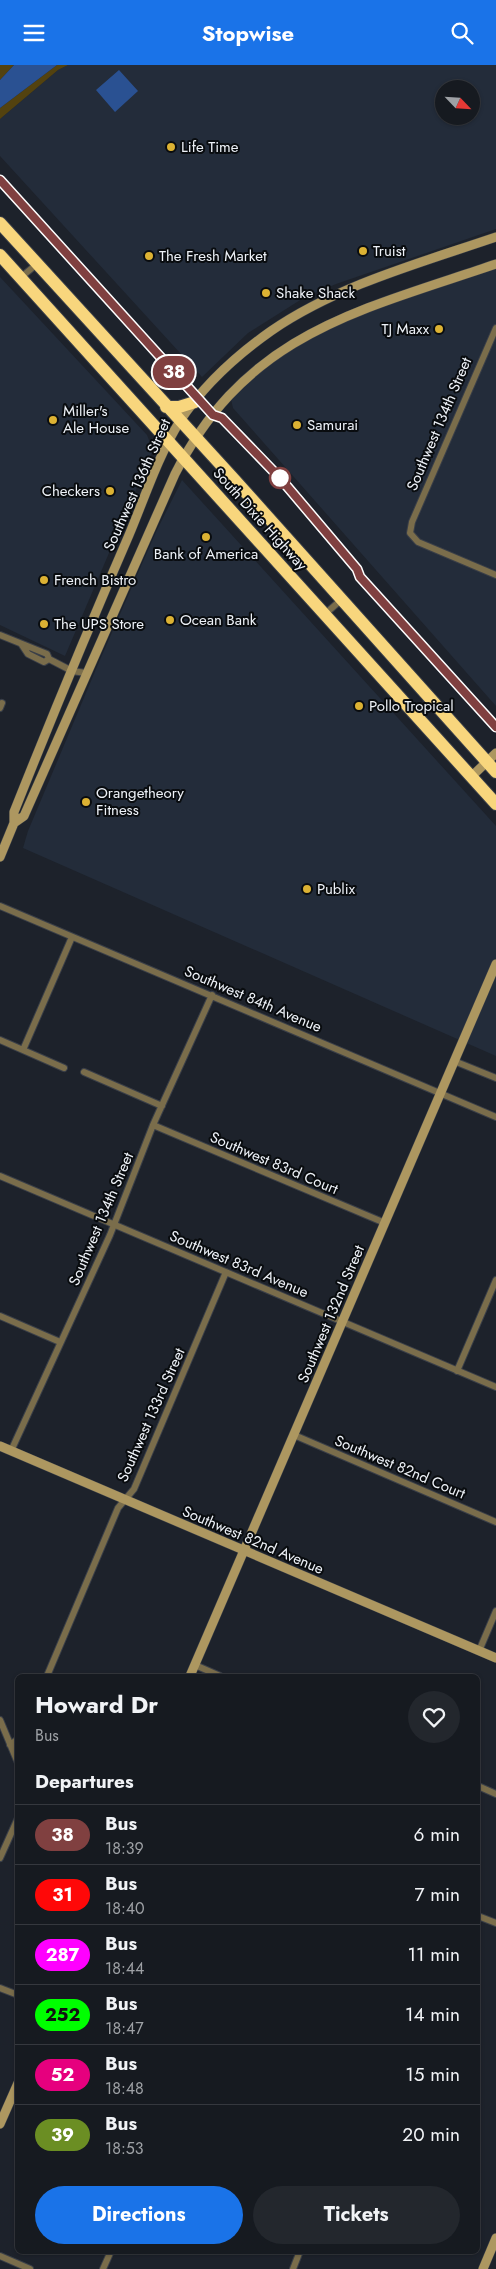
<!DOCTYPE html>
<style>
body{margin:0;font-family:Jost,sans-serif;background:#23272d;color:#f1f3f6;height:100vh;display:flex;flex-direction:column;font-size:19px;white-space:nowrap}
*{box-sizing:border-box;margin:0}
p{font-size:16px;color:#9ea1a5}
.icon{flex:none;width:28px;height:28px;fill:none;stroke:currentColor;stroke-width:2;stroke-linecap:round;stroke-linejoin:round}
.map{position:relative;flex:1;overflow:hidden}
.side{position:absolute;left:15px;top:1609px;width:465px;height:580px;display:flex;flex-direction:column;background:#161a20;border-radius:8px;box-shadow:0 1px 4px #0004,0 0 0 1px #35383e}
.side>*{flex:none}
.badge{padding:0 10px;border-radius:16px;font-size:18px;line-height:32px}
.needle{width:32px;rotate:115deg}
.tools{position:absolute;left:435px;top:15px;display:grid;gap:10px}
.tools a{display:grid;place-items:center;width:45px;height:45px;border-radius:50%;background:#161a20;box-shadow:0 1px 4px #0004,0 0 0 1px #35383e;font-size:25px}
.map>.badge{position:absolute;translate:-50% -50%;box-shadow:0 0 0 2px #fff}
h2{padding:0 20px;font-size:19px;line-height:45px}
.round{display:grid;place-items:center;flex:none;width:52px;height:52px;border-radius:26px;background:#23272d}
.headline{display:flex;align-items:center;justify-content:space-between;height:85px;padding:0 20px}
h1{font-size:24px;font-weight:700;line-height:38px}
.primary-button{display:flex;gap:10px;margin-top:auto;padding:10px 20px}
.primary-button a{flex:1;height:58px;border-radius:30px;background:#1a73e8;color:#fff;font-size:20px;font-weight:700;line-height:58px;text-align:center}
.primary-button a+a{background:#23272d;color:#f1f3f6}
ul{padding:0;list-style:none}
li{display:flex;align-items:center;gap:15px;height:60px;padding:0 20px;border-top:1px solid #35383e}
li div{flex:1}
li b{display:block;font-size:19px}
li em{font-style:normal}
li .badge{min-width:55px;font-weight:700;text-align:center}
header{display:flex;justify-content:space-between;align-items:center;height:65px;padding:0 20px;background:#1a73e8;color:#fff;font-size:22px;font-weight:700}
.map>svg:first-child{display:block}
.built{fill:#232c3a;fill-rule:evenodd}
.green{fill:#53420f}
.water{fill:#2a5192}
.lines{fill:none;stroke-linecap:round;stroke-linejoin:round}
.street-casing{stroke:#3a3f48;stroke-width:8}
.secondary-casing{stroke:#3a3f48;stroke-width:10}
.highway-casing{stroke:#3a3f48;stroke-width:14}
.street{stroke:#7a6d4b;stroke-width:6}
.secondary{stroke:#ad9760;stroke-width:9}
.highway{stroke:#f8d67d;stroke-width:12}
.line-casing{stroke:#fff;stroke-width:11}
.line{stroke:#804040;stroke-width:8}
.poi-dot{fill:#dcb233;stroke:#090c0f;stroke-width:2}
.stop-dot{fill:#fff;stroke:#804040;stroke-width:2.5}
.labels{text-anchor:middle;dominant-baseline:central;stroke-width:4;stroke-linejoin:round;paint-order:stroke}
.poi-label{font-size:15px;fill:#eef2f8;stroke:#090c0f;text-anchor:start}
.street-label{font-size:15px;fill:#eef2f8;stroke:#090c0f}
</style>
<header><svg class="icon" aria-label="menu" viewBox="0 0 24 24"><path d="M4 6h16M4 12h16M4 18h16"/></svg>Stopwise<svg class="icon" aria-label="search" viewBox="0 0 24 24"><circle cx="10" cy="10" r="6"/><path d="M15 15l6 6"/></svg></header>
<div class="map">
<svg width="496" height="2204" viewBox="0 0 496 2204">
<rect width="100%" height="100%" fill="#1d222b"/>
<!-- built -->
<path class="built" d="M68,0h428v164l-160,55 -31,13 -57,36 -46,44 -202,-221v-37l58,-49zM444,24h27v27h-27z
M496,202v439l-263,-298 -2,-9 21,-21 63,-46 102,-38z
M0,212l147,158 6,15 -88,206 -65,-31z
M182,415l314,346v230l-473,-208 5,-17 71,-169 57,-130z"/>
<!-- green -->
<path class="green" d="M0,0h14l-14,15z
M57,0h11l-10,5 -58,49v-11z"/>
<!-- water -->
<path class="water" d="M14,0h43l-57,43v-28z
M119,5l19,21 -23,21 -19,-22z"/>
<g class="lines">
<defs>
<path id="street" d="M20,213l17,-14
M496,263l-84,194 -2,11 8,9 78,33
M325,549l16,-14
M0,570l47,19 2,5 23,12 14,2
M22,580l6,9 16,8 5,-3
M0,643l2,-5
M0,841l496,211
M0,975l64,28
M23,985l49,-113
M454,996l42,17
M84,1007l78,34
M153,1060l232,98
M0,1111l496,211
M0,1251l60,26
M457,1306l39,-91
M294,1370l202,87
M11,1386l99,-216 43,-110 59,-130
M479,1586l17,-40
M195,1600l25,11
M47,1611l71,-168 16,-19 92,-217
M0,1655l18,43
M10,1680l8,-6
M478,1721l18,8
M0,1793l18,-40
M478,1851l18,7
M0,1923l18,7
M0,2191l30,13
M103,2204l8,-18
M293,2204l7,-18"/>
<path id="secondary" d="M471,712l25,-24
M14,758l10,-7 151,-342c72,-141 183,-163 321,-210
M0,792l14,-34v-11c37,-93 75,-185 115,-277 16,-38 29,-79 51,-114 23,-35 57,-66 91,-90 67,-46 149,-68 225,-94
M0,1381l496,212
M190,1611l306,-712
M0,2059l18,-41
M483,2204l13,-31"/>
<path id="highway" d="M0,158l232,254 264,295
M0,190l496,549
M166,342h13l16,-5"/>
</defs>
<!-- street casing -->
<use href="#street" class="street-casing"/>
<!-- secondary casing -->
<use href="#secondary" class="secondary-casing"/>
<!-- highway casing -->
<use href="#highway" class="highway-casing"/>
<!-- street -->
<use href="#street" class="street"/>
<!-- secondary -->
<use href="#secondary" class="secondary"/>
<!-- highway -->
<use href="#highway" class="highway"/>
</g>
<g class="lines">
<defs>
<path id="line" d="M0,115l213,235 9,3 58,60 77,91 3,8 136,150"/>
</defs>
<!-- line casing -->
<use href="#line" class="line-casing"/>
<!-- line -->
<use href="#line" class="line"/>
</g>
<!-- markers -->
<g class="poi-dot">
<circle cx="171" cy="82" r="5"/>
<circle cx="363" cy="186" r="5"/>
<circle cx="149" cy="191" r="5"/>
<circle cx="266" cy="228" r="5"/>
<circle cx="439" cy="264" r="5"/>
<circle cx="53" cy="355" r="5"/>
<circle cx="297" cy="360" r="5"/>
<circle cx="110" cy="426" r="5"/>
<circle cx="206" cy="472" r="5"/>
<circle cx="44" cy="515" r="5"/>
<circle cx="170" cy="555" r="5"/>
<circle cx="44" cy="559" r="5"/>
<circle cx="359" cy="641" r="5"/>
<circle cx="86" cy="737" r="5"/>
<circle cx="307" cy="824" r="5"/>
</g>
<circle class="stop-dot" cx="280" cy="413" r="10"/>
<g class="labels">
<!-- poi labels -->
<g class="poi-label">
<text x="181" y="82">Life Time</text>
<text x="373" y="186">Truist</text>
<text x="159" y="191">The Fresh Market</text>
<text x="276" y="228">Shake Shack</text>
<text x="429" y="264" text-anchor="end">TJ Maxx</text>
<text x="63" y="346">Miller's<tspan x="63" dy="17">Ale House</tspan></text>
<text x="307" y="360">Samurai</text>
<text x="100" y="426" text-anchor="end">Checkers</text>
<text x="206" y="489" text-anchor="middle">Bank of America</text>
<text x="54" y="515">French Bistro</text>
<text x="180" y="555">Ocean Bank</text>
<text x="54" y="559">The UPS Store</text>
<text x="369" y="641">Pollo Tropical</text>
<text x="96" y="728">Orangetheory<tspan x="96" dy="17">Fitness</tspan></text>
<text x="317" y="824">Publix</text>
</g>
<!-- street labels -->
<g class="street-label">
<text transform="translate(439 359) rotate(-67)">Southwest 134th Street</text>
<text transform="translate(137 420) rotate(-66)">Southwest 136th Street</text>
<text transform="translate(260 454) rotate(48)">South Dixie Highway</text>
<text transform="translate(253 934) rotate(23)">Southwest 84th Avenue</text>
<text transform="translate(274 1098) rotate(23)">Southwest 83rd Court</text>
<text transform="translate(101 1154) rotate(-67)">Southwest 134th Street</text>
<text transform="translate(239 1199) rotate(23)">Southwest 83rd Avenue</text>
<text transform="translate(331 1249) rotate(-67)">Southwest 132nd Street</text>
<text transform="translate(151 1350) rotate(-66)">Southwest 133rd Street</text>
<text transform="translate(400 1402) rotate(23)">Southwest 82nd Court</text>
<text transform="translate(253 1475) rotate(23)">Southwest 82nd Avenue</text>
</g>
</g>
</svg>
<div class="tools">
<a><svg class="needle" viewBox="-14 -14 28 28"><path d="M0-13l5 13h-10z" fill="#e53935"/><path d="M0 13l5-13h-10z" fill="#9ea1a5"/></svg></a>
</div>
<b class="badge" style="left:174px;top:307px;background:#804040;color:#fff">38</b>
<section class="side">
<div class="headline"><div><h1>Howard Dr</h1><p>Bus</p></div><a class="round"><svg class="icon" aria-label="heart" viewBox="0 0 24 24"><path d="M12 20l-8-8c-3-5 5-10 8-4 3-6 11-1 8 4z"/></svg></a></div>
<h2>Departures</h2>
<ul>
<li><span class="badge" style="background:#804040;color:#fff">38</span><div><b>Bus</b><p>18:39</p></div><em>6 min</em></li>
<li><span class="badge" style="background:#ff0808;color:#fff">31</span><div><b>Bus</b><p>18:40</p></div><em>7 min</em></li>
<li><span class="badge" style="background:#f0f;color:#fff">287</span><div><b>Bus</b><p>18:44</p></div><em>11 min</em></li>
<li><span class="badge" style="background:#0f0;color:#111">252</span><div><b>Bus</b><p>18:47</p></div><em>14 min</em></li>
<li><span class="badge" style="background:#e6007e;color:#fff">52</span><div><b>Bus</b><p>18:48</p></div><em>15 min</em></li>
<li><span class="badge" style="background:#6b8e23;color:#fff">39</span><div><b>Bus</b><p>18:53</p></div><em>20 min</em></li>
</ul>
<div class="primary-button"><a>Directions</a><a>Tickets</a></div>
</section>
</div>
